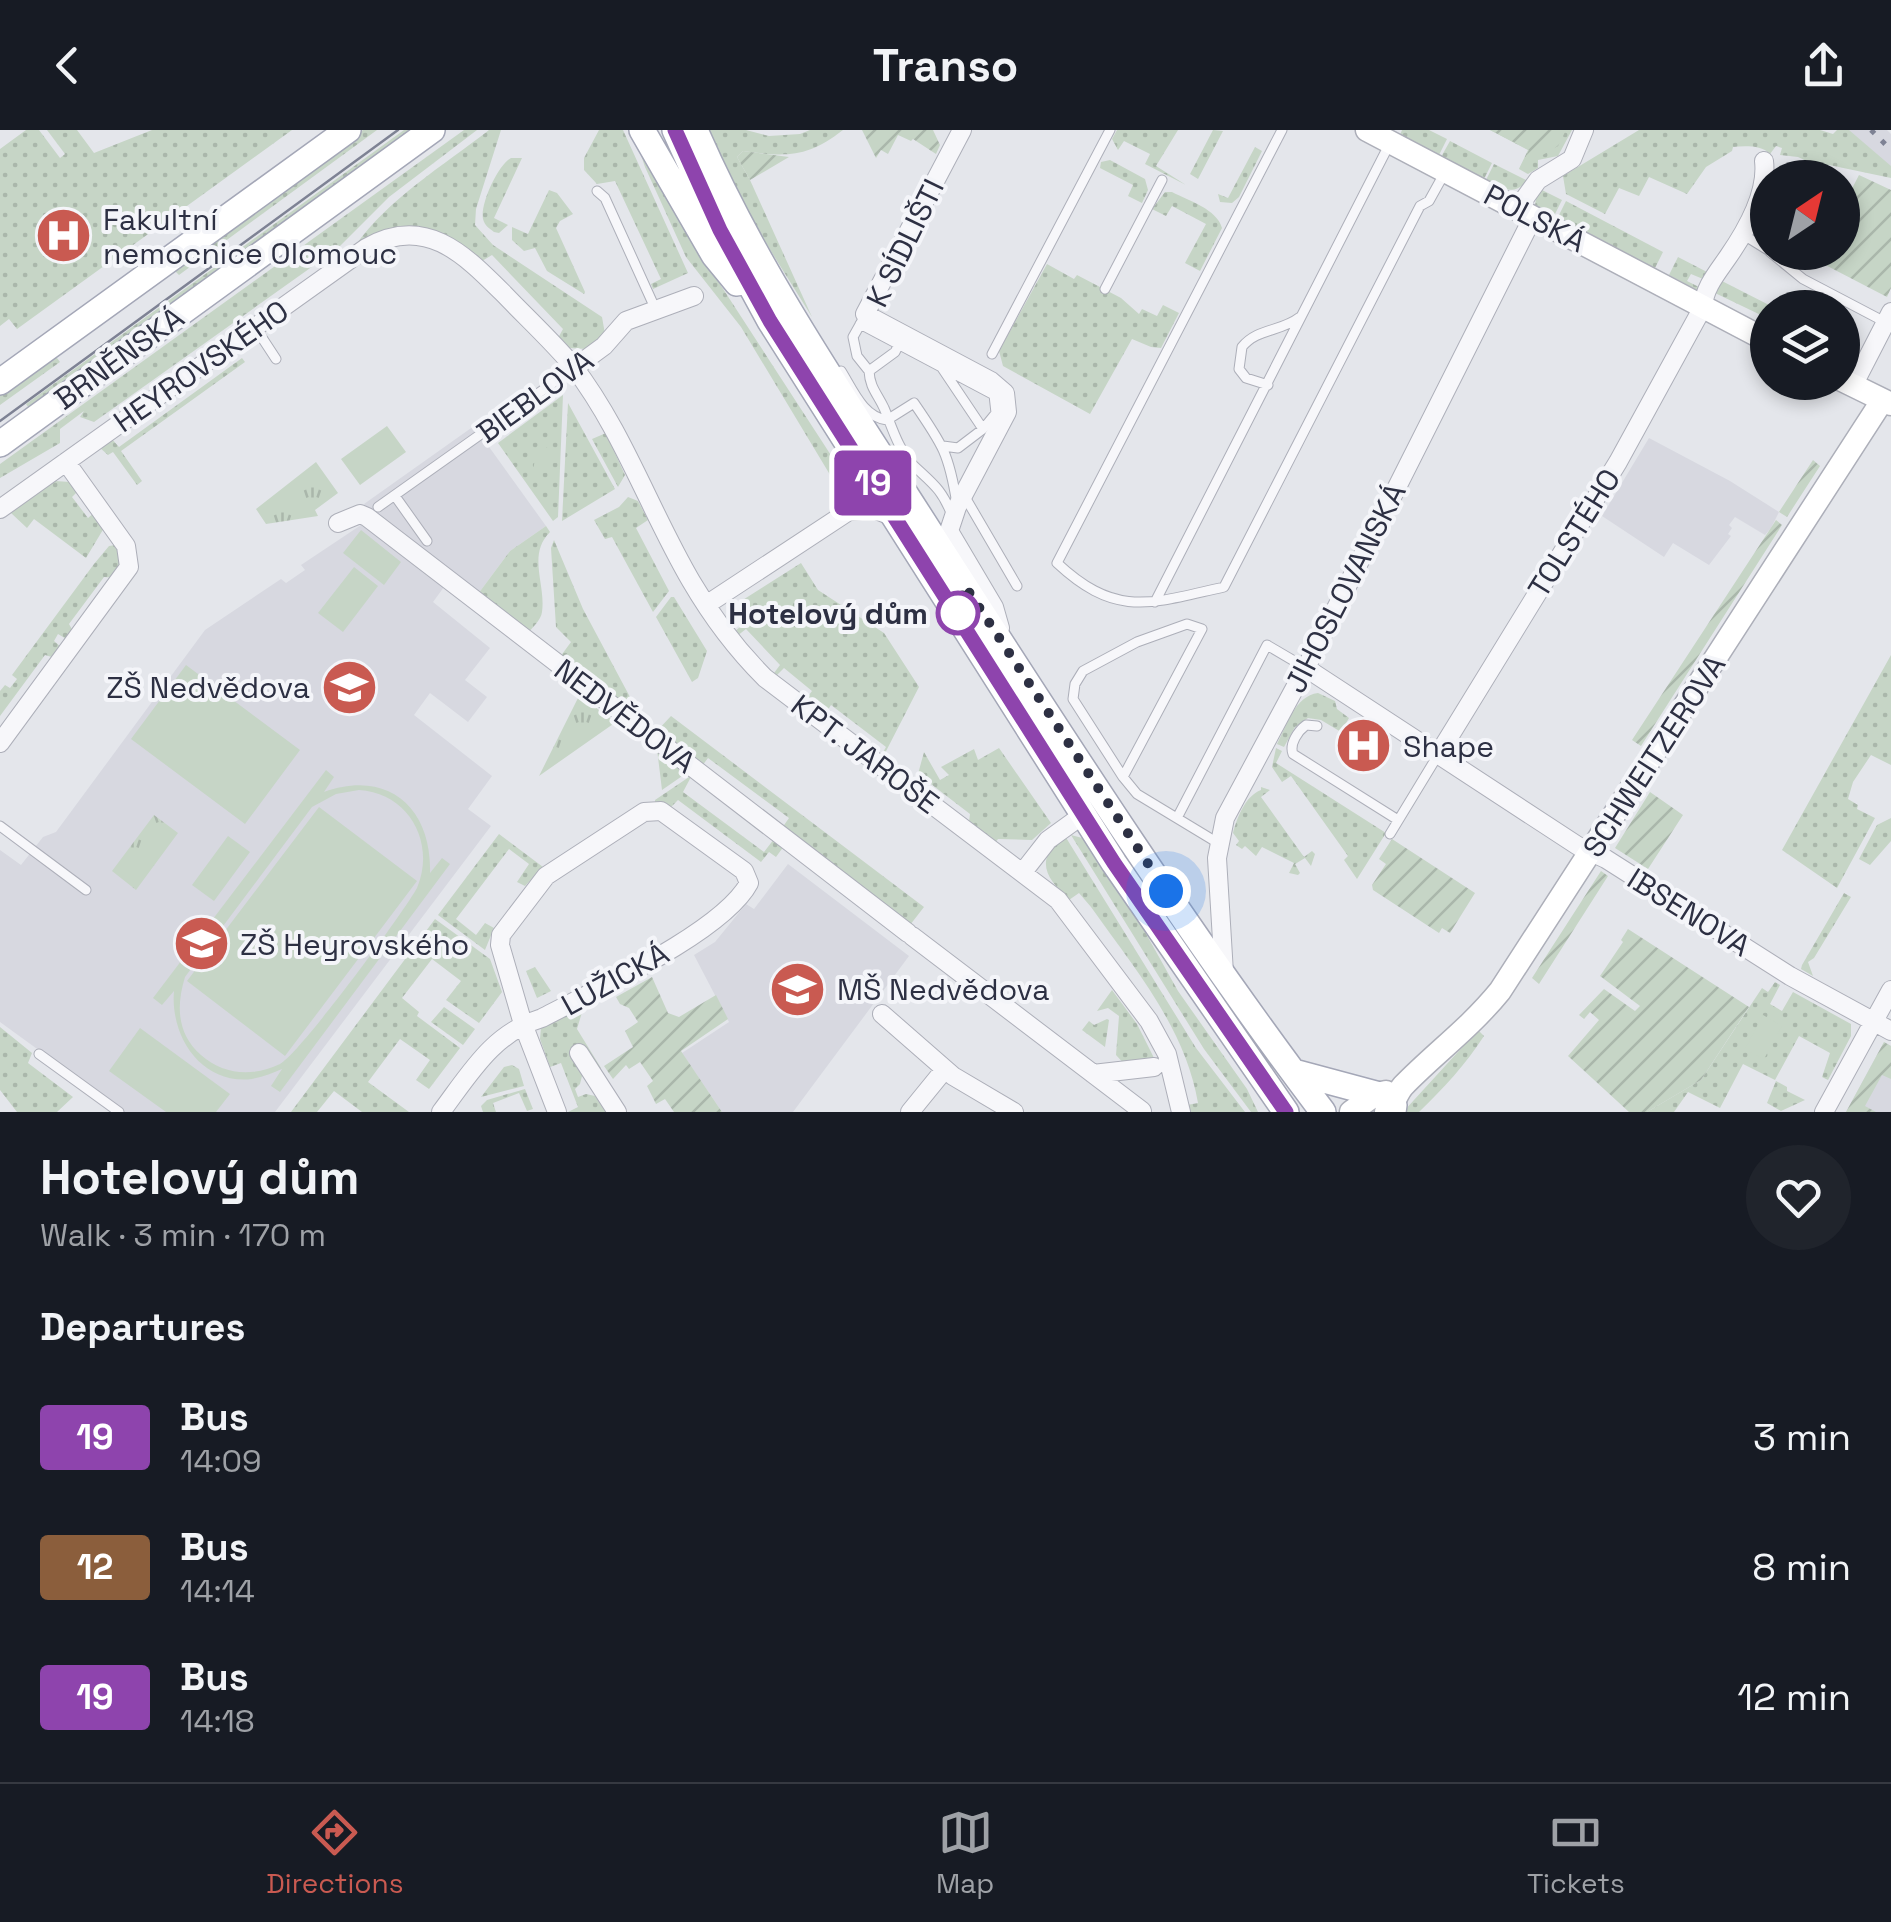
<!DOCTYPE html>
<meta charset="utf-8">
<style>
body{margin:0;font-family:"Space Grotesk",sans-serif;background:#20242c;color:#f1f3f6;height:100vh;display:flex;flex-direction:column;font-size:38px;white-space:nowrap}
*{box-sizing:border-box;margin:0}
p{font-size:32px;color:#9ea1a6}
.icon{flex:none;width:55px;height:55px;fill:none;stroke:currentColor;stroke-width:2;stroke-linecap:round;stroke-linejoin:round}
.map{position:relative;height:982px;overflow:hidden}
.side{display:flex;flex-direction:column;background:#171b24;flex:1}
.side>*{flex:none}
.badge{padding:0 20px;border-radius:8px;font-size:35px;line-height:65px}
.needle{width:65px;rotate:35deg}
.fabs{position:absolute;left:1750px;top:30px;display:grid;gap:20px}
.fabs a{display:grid;place-items:center;width:110px;height:110px;border-radius:50%;background:#171b24;box-shadow:0 5px 15px #0003;font-size:50px}
.you{position:absolute;width:50px;height:50px;margin:-25px;border:8px solid #fff;border-radius:50%;background:#1a73e8;box-shadow:0 0 0 15px #1a73e833}
.map>.badge{position:absolute;translate:-50% -50%;box-shadow:0 0 0 5px #fff}
h2{padding:0 40px;font-size:38px;line-height:90px}
.round{display:grid;place-items:center;flex:none;width:105px;height:105px;border-radius:52px;background:#20242c}
.summary{display:flex;align-items:center;justify-content:space-between;height:170px;padding:0 40px}
h1{font-size:48px;font-weight:800;line-height:75px}
ul{padding:0;list-style:none}
li{display:flex;align-items:center;gap:30px;height:130px;padding:0 40px}
li div{flex:1}
li b{display:block;font-size:38px}
li em{font-style:normal}
li .badge{min-width:110px;font-weight:700;text-align:center}
header{display:flex;justify-content:space-between;align-items:center;height:130px;padding:0 40px;background:#171b24;font-size:45px;font-weight:800}
.tabs{display:flex;justify-content:space-around;align-items:center;height:140px;border-top:2px solid #363941;background:#171b24;font-size:28px;color:#9ea1a6}
.tabs a{display:grid;justify-items:center;gap:5px}
.tabs .active{color:#c95a51}
.map>svg:first-child{display:block}
.built{fill:#d7d8e0}
.grass{fill:url(#grass-dots)}
.park{fill:url(#park-tufts)}
.garden{fill:url(#garden-furrows)}
.pitch{fill:#c6d5c6;fill-rule:evenodd}
.lines{fill:none;stroke-linecap:round;stroke-linejoin:round}
.lane-casing{stroke:#adafb9;stroke-width:11}
.street-casing{stroke:#adafb9;stroke-width:20}
.secondary-casing{stroke:#adafb9;stroke-width:25}
.primary-casing{stroke:#a4a7b7;stroke-width:28}
.lane{stroke:#f7f7fa;stroke-width:9}
.street{stroke:#f7f7fa;stroke-width:18}
.secondary{stroke:#fff;stroke-width:22}
.primary{stroke:#fff;stroke-width:25}
.tram{stroke:#7e8294;stroke-width:2.5}
.rail{stroke:#7e8294;stroke-width:5;stroke-dasharray:5 10;stroke-linecap:butt}
.line-casing{stroke:#fff;stroke-width:22}
.line{stroke:#8e44ad;stroke-width:15}
.walk{stroke:#2d3043;stroke-width:10;stroke-dasharray:0 18}
.stop-dot{fill:#fff;stroke:#8e44ad;stroke-width:5}
.labels{text-anchor:middle;dominant-baseline:central;stroke-width:8;stroke-linejoin:round;paint-order:stroke}
.street-label{font-size:30px;fill:#2d3043;stroke:#f4f5f9}
.poi-label{font-size:30px;fill:#2d3043;stroke:#f4f5f9;text-anchor:start}
.stop-label{font-size:30px;font-weight:bold;fill:#2d3043;stroke:#f4f5f9;text-anchor:end}
</style>
<header><svg class="icon" aria-label="back" viewBox="0 0 24 24"><path d="M15 5l-7 7 7 7"/></svg>Transo<svg class="icon" aria-label="share" viewBox="0 0 24 24"><path d="M12 15V3M7 8l5-5 5 5M5 13v7h14v-7"/></svg></header>
<div class="map">
<svg width="1891" height="982" viewBox="0 0 1891 982">
<defs>
<pattern id="grass-dots" width="8" height="8" patternUnits="userSpaceOnUse" patternTransform="scale(2.5)"><rect width="8" height="8" fill="#c6d5c6"/><path d="M2 2h.1M6 6h.1" fill="none" stroke="#aab7ab" stroke-width="1.8" stroke-linecap="round"/></pattern>
<pattern id="park-tufts" width="24" height="20" patternUnits="userSpaceOnUse" patternTransform="scale(2.5)"><rect width="24" height="20" fill="#c6d5c6"/><path d="M3 7l-1-3M5 7V3M7 7l1-3M15 17l-1-3M17 17v-4M19 17l1-3" fill="none" stroke="#aab7ab"/></pattern>
<pattern id="garden-furrows" width="10" height="10" patternUnits="userSpaceOnUse" patternTransform="scale(2.5)"><rect width="10" height="10" fill="#c6d5c6"/><path d="M-1 1l2-2M0 10L10 0M9 11l2-2" fill="none" stroke="#aab7ab"/></pattern>
</defs>
<rect width="100%" height="100%" fill="#e4e6eb"/>
<!-- built -->
<path class="built" d="M1847,0h40l4,4v35z
M474,296l72,100 -36,25 -32,43 -107,-81 -7,-9z
M1649,308l81,43 49,31 -8,16 -6,7 -30,-18 -6,8 3,3 -4,6 3,2 -22,29 -36,-22 -9,14 -62,-41z
M364,393l80,64 -11,15 57,46 -25,32 22,17 -19,25 -38,-29 -16,22 78,61 -24,33 23,17 -216,286h-151l-124,-90v-172l21,15 22,-28 13,-5 149,-202 76,-51 5,4 19,-13 -4,-5z
M788,734l121,92 -116,156h-71l-40,-59 47,-31 -35,-67 21,-13 31,-38 8,5z
M1884,912l7,4v66h-45z"/>
<!-- grass -->
<path class="grass" d="M26,0h13l21,28 5,-4 -18,-24h30l17,23 58,-23h140l-275,199 -8,-10 -9,7v-177z
M363,0h14l-198,145 -7,-7z
M404,0h14l-387,281 -5,-7z
M464,0h13l-88,67 -52,52 -243,173 -14,-5 4,-6 -24,18v14l-60,35v-14z
M489,0h12l-25,79 -1,16 18,20 109,72 3,17 -18,15 -18,-1 -11,-10 5,-9 -71,-74 -10,6 -83,-33 -22,5 -22,13c34,-48 88,-80 134,-116z
M599,0h24l65,143 -35,16 -2,-5 10,-5 -46,-98 -18,3 -13,-14v-12z
M707,0h39l23,6 31,-2 10,-4h33c-36,28 -57,27 -100,21l-6,6 13,23 62,137 -63,-101z
M1117,0h61l-22,36 30,19 -41,-21 5,-10 -26,-13 -6,9 -6,-11z
M1213,0l10,1 -25,48 -8,-5z
M1402,0h27l18,9 -8,16 -39,-20z
M1490,0h82l-14,26 -20,4v8l-10,6 -9,-5 9,-19z
M1639,0h181l13,4 4,-4h12l42,36v12l-62,-13 -8,3 -23,-11 -18,-2 2,-7 -6,-2 -6,8c-9,-9 -25,-8 -37,-7l-1,4 -26,16 -19,27 -38,-17 -10,19 -20,-8 -14,26 -39,-20 -3,-18z
M633,1l83,147 133,205 -2,20 -106,-176 -55,-70 -41,-90z
M1450,11l42,22 -8,16 -43,-22z
M1255,17l7,4 -23,46 -7,6 -12,-1 -2,-8 10,4z
M511,28h11l-28,60 14,7 -9,8 -5,-1c-5,-4 -9,-6 -11,-13 -3,-15 15,-54 28,-61z
M1110,30l35,19 3,11 -6,13 -14,-7 5,-11 -33,-17 1,-6z
M1494,34l34,17c-17,15 -23,8 -42,-1z
M1538,58l24,12 -8,16 -19,-11z
M549,60l8,3 16,21 -13,7 -4,7 29,64 -1,2 -37,-23 -12,-23 -11,3 -12,-11v-13l16,7z
M1165,62h7c17,9 45,17 50,36l-22,43 -15,-8 21,-39 -34,-18 -6,10 -14,-7z
M1566,71l97,51 -8,16 -97,-51z
M1678,127l29,15 -4,7 -12,-5 -4,7 12,6 -2,3 -28,-15z
M1047,134l27,15 3,-4 44,23 18,16 3,-5 15,7 6,-11 16,8 -18,35 -10,-1 -19,-8 -42,75 -87,-48 -4,-15z
M1718,149l55,28 -5,1 -1,10 -52,-25z
M54,224l6,8 -60,43v-12z
M242,228l3,4 -124,89 21,30 -5,4 -24,-33 -5,3 -9,-8 12,-9 8,9z
M557,255l4,6 -68,49 -5,-7z
M563,265l-5,122 -5,4 -55,-78z
M568,273l47,86 -53,32z
M606,303l19,42 -7,12 -26,-48z
M55,351l15,1 9,8 -7,7 16,21 7,-6 9,16 -18,30 -52,-39 -7,9 -16,-15z
M628,367l10,4 10,19 -12,8 33,63 -16,21 -41,-75 -7,2 -11,-19 25,-13z
M546,396l4,6c-23,23 -4,52 -8,80 -1,8 -9,15 -14,21l-50,-39 32,-43z
M554,410l29,69 55,103 -7,1 -71,-56 11,-15 -15,-15 -5,-79z
M115,415l9,13 -6,20 -14,-1 -35,47 5,9 -6,7 -10,-6 -4,7 8,7 -7,10 -10,-3 -45,61v-25l5,-6 5,3 7,-9 -5,-4 82,-111 15,-18z
M801,433l17,27 66,43 35,54 -36,70 -2,-1 5,-9 -55,-42 -5,8 -20,-14 6,-8 -28,-23 -7,7 -3,-2 6,-8 -34,-36 -9,7 -4,-3 8,-7 -5,-11 2,-12z
M671,467h3l33,54 -9,27 -6,4 -36,-65z
M1891,525v110l-20,-10 -18,27 -5,17 10,6 -1,4 18,9 -38,70 -55,-38z
M1318,563l17,8 2,8 12,9 -8,14 -20,-12 -13,-2 -13,9 -11,20 -7,-3c10,-19 18,-48 41,-51z
M671,586l253,191 -14,18 -128,-97 7,-10 -81,-60 -6,8 -46,-34z
M999,618l52,75 -19,17 -34,-1 -3,4 -26,-21 1,-8 -52,-40 6,-22 16,28 9,-5 -8,-8 33,-18 4,11z
M1276,618l6,3 -6,12 110,70 -29,46 -13,-19 4,-4 -57,-80 -9,6 -10,-15z
M657,619l31,23 -26,18z
M692,645l-9,17 81,60 10,-13 10,7 -8,11 -7,-5 -8,10 -83,-62 -7,7 -16,-4v-3z
M1261,657l9,3 -9,7 43,60 8,-6 3,3 -4,12 -6,-8 -10,6 5,9 -2,2 -9,-2 5,-10 -32,-16 -6,9 -11,-10 -3,3 -6,-4 3,-4 -6,-8c4,-15 12,-37 28,-43z
M1891,688v23l-21,24 -11,-6 18,-34z
M499,704l44,33 -18,19 -8,-4 12,-18 -20,-15 -53,70 20,16 9,-12 9,5 -9,22 -47,-35z
M1071,705l15,4 49,75 43,77 69,98 11,23h-7l-47,-63z
M1065,706l131,212 49,64h-58v-7l11,-2c-13,-76 -64,-135 -107,-196l-12,-14 -10,7c-23,-22 -36,-41 -4,-64z
M1844,763l7,4 -37,61 -6,4 5,14 -12,-7 1,-4z
M435,789l55,40 12,33 -23,31 -33,-23 15,-19 -29,-22 -30,39 17,14 -2,4 43,32 -31,41 -13,-9 14,-20 -30,-21 -32,43 41,30h-47l-28,-21 -17,21h-26z
M535,837l16,24 -14,7 -11,-27z
M1775,852l5,3 -10,19 12,7 11,-19 58,32v12l-23,44 -6,-3 8,-24 -31,-17 -24,44 -32,-16 -23,44 -32,-16 -14,20h-27l54,-32 61,-92 6,4z
M1112,860l25,34 18,36 -29,6 -10,-11 3,-39 -11,-8 -11,3z
M594,865l4,5 -15,9 -6,20 24,39 -18,4 -3,12 -5,5 3,8 8,-3 9,2 11,16h-38l10,-5 -17,-44 -11,4 -10,-28 1,-12z
M444,877l31,22 -12,16 -32,-23z
M1107,889l2,1 -4,27 -23,-17 7,-9 5,4z
M0,897l32,26 -4,10 45,34 -16,15h-40l-17,-22z
M1478,900l6,6c-18,28 -41,53 -65,76h-16z
M512,935l7,4 5,17 -43,11 23,-30z
M1776,951l11,6v4l18,9 -24,11 -14,-8z
M525,959l8,20 -6,2 -8,-18 -26,10 3,9h-13l-2,-6 6,-6z"/>
<!-- park -->
<path class="park" d="M537,316l22,4 -2,13 -7,-1 -2,11 -15,-2z
M316,332l22,31 -23,17 3,6 -52,8 -10,-15z
M579,566l37,26 -77,54z
M154,685l24,18 -42,57 -24,-19z"/>
<!-- garden -->
<path class="garden" d="M862,0h71l7,15 -4,9 -23,-15 -2,2 -13,-6 -10,19 -7,-4 -5,8z
M1490,0h76l-8,16 -39,23 10,-19z
M743,21l46,6 -39,23 -13,-23z
M1859,45l32,15v98l-4,9 -77,-40 2,-4 30,-1 1,-46z
M1813,330l7,6 -33,51 -8,-5z
M1776,390l6,5 -141,221 -9,-6z
M1650,662l33,23 -35,54 -33,-21z
M1392,709l83,54 -25,40 -8,-5 -3,5 -66,-43 -1,-5 14,-21 -7,-5z
M1601,741l7,5 -69,108 -7,-6z
M1628,799l121,78 -48,73 -54,32h-18l-61,-56 31,-36 -9,-8 -6,7 -5,-4 25,-26 31,22 5,-5 -40,-30 23,-34 -2,-2z
M652,847l16,36 11,4 37,-22 12,24 -47,32 41,61h-48l-9,-13 -9,5 -9,-18 6,-5 -13,-19 -11,7 -3,-4 -13,14 -9,-13 29,-19 -8,-16 13,-9 -9,-14 -9,-4 -4,-7z
M1884,912l7,4v33l-9,-4 -17,31 11,6h-30z"/>
<!-- pitch -->
<path class="pitch" d="M387,296l19,26 -46,33 -19,-26z
M361,400l40,32 -17,23 -41,-32z
M354,437l24,19 -35,46 -25,-19z
M186,535l114,85 -55,74 -114,-85z
M326,640l8,7 -10,15c64,-23 108,16 106,81l12,-15 8,6 -170,228 -9,-6 11,-17c-9,4 -20,8 -30,10 -51,6 -82,-43 -78,-88l-12,14 -9,-7zM359,660c50,3 77,53 58,98 -15,27 -116,164 -137,176 -27,13 -57,11 -79,-9 -24,-21 -25,-49 -16,-78l127,-170 24,-13z
M319,677l98,74 -132,175 -98,-75z
M228,706l22,16 -36,49 -22,-16z
M1763,885l19,11 -18,33 -19,-10z
M140,898l90,66 -14,18h-50l-57,-41z"/>
<g class="lines">
<defs>
<path id="lane" d="M1282,0l-225,433c60,56 95,40 167,24l196,-381 9,-5 15,-27
M597,61l8,7 50,110
M1742,104l26,16
M1770,122l33,27 82,43
M1105,159l57,-109
M862,191l-9,16 4,19 12,15
M860,194l134,71 2,18 -13,16 -25,19 -15,-2
M255,197l21,32
M899,214l-4,8 -26,19c1,17 8,22 15,37 8,19 14,41 29,57 20,19 28,23 39,50
M992,224l118,-224
M942,238l41,61
M841,241c12,19 22,46 46,49l27,-17c29,42 35,51 43,101
M1268,255l-22,-7 -7,-9 3,-22c15,-19 39,-15 58,-30
M395,366l32,45
M965,367l52,89
M378,377l196,-139
M1155,472l234,-457
M1317,596l-11,-1c-8,6 -17,19 -13,29l105,66
M1123,647l79,-148 -15,-5 -50,18 -54,29 -8,13 -2,15 50,78 14,17 81,49
M1177,688l90,-173 39,23
M0,696l86,64
M1390,704l48,-79
M39,924l80,58"/>
<path id="street" d="M962,0l-97,184 126,67 14,12 2,19 -50,95 -8,24 45,76 6,21
M1517,79l21,-29 34,-21 12,-29
M574,238l30,-22 22,-25 68,-25
M1853,256l38,-74
M0,379l366,-261c59,-34 98,6 138,46 23,24 48,47 69,72 50,65 77,145 118,215 21,36 45,68 74,97l293,222 91,121 18,33 14,58
M849,381l8,-16 -3,-36
M338,393l22,-9 7,3 541,416
M706,475l143,-94 25,-2 22,9
M1306,538l272,178 28,13 184,117 101,55
M0,613l129,-176 -3,-21 -60,-84
M1438,625l180,-293 85,-155c1,-19 14,-34 25,-50 18,-26 40,-63 36,-96
M1023,742l25,-32 36,-26
M912,806l230,175
M1224,843l-7,-115 8,-40 87,-162 221,-439
M882,884l71,62 61,36
M579,923l38,59
M1093,944l61,-7
M441,982c30,-40 52,-79 101,-94 53,-28 181,-86 207,-135l-5,-12 -83,-60 -17,1 -98,64 -45,59 -1,10 23,79 34,88
M910,982l35,-43
M1824,982l67,-122"/>
<path id="secondary" d="M1367,0l401,211
M1842,250l49,24
M1351,982l25,-18 10,-2
M1386,982c9,-8 10,-18 17,-26 32,-33 66,-57 97,-95l382,-590"/>
<path id="primary" d="M642,0l72,125 23,28
M675,0l46,101 49,90 344,542 172,249
M695,0c64,148 159,282 245,418 123,191 246,383 383,564
M0,252l348,-252
M0,314l432,-314
M1294,942l82,22
M1393,982l1,-7"/>
</defs>
<!-- lane casing -->
<use href="#lane" class="lane-casing"/>
<!-- street casing -->
<use href="#street" class="street-casing"/>
<!-- secondary casing -->
<use href="#secondary" class="secondary-casing"/>
<!-- primary casing -->
<use href="#primary" class="primary-casing"/>
<!-- lane -->
<use href="#lane" class="lane"/>
<!-- street -->
<use href="#street" class="street"/>
<!-- secondary -->
<use href="#secondary" class="secondary"/>
<!-- primary -->
<use href="#primary" class="primary"/>
<!-- tram -->
<path class="tram" d="M0,291l398,-291"/>
<!-- rail -->
<path class="rail" d="M1871,0l20,20"/>
</g>
<g class="lines">
<defs>
<path id="line" d="M675,0l45,100 50,91 344,542 172,249"/>
</defs>
<!-- line casing -->
<use href="#line" class="line-casing"/>
<!-- line -->
<use href="#line" class="line"/>
<!-- walk -->
<path class="walk" d="M958,483l7,-27 201,305"/>
</g>
<!-- icons -->
<defs>
<symbol id="hospital-disc" viewBox="-11 -11 22 22"><circle r="9.5" fill="#c95a51" stroke="#f4f5f9"/><path d="M-5-5h3v3.5h4V-5h3V5h-3V1.5h-4V5h-3Z" fill="#fff"/></symbol>
<symbol id="school-disc" viewBox="-11 -11 22 22"><circle r="9.5" fill="#c95a51" stroke="#f4f5f9"/><path d="M0-5L7-2L0 1L-7-2ZM-4 1L0 2.5L4 1V4Q0 6-4 4Z" fill="#fff"/></symbol>
</defs>
<g fill-rule="evenodd">
<use href="#hospital-disc" x="32" y="74" width="63" height="63"/>
<use href="#school-disc" x="318" y="526" width="63" height="63"/>
<use href="#hospital-disc" x="1332" y="584" width="63" height="63"/>
<use href="#school-disc" x="170" y="782" width="63" height="63"/>
<use href="#school-disc" x="766" y="828" width="63" height="63"/>
</g>
<!-- markers -->
<circle class="stop-dot" cx="958" cy="483" r="20"/>
<g class="labels">
<!-- street labels -->
<g class="street-label">
<text transform="translate(1535 88) rotate(28)">POLSKÁ</text>
<text transform="translate(905 113) rotate(-64)">K SÍDLIŠTI</text>
<text transform="translate(119 228) rotate(-36)">BRNĚNSKÁ</text>
<text transform="translate(201 236) rotate(-35)">HEYROVSKÉHO</text>
<text transform="translate(535 266) rotate(-36)">BIEBLOVA</text>
<text transform="translate(1574 403) rotate(-58)">TOLSTÉHO</text>
<text transform="translate(1345 458) rotate(-63)">JIHOSLOVANSKÁ</text>
<text transform="translate(625 586) rotate(37)">NEDVĚDOVA</text>
<text transform="translate(865 624) rotate(37)">KPT. JAROŠE</text>
<text transform="translate(1654 626) rotate(-57)">SCHWEITZEROVA</text>
<text transform="translate(1689 782) rotate(32)">IBSENOVA</text>
<text transform="translate(615 849) rotate(-29)">LUŽICKÁ</text>
</g>
<!-- poi labels -->
<g class="poi-label">
<text x="103" y="89">Fakultní<tspan x="103" dy="34">nemocnice Olomouc</tspan></text>
<text x="310" y="557" text-anchor="end">ZŠ Nedvědova</text>
<text x="1403" y="616">Shape</text>
<text x="240" y="814">ZŠ Heyrovského</text>
<text x="837" y="859">MŠ Nedvědova</text>
</g>
<!-- stop labels -->
<g class="stop-label">
<text x="928" y="483">Hotelový dům</text>
</g>
</g>
</svg>
<div class="fabs">
<a><svg class="needle" viewBox="-14 -14 28 28"><path d="M0-13l5 13h-10z" fill="#e53935"/><path d="M0 13l5-13h-10z" fill="#9ea1a6"/></svg></a>
<a><svg class="icon" aria-label="layers" viewBox="0 0 24 24"><path d="M12 4l9 5-9 5-9-5zM3 14l9 5 9-5"/></svg></a>
</div>
<div class="you" style="left:1166px;top:761px"></div>
<b class="badge" style="left:873px;top:353px;background:#8e44ad;color:#fff">19</b>
</div>
<section class="side">
<div class="summary"><div><h1>Hotelový dům</h1><p>Walk · 3 min · 170 m</p></div><a class="round"><svg class="icon" aria-label="heart" viewBox="0 0 24 24"><path d="M12 20l-8-8c-3-5 5-10 8-4 3-6 11-1 8 4z"/></svg></a></div>
<h2>Departures</h2>
<ul>
<li><span class="badge" style="background:#8e44ad;color:#fff">19</span><div><b>Bus</b><p>14:09</p></div><em>3 min</em></li>
<li><span class="badge" style="background:#8b5e3c;color:#fff">12</span><div><b>Bus</b><p>14:14</p></div><em>8 min</em></li>
<li><span class="badge" style="background:#8e44ad;color:#fff">19</span><div><b>Bus</b><p>14:18</p></div><em>12 min</em></li>
</ul>
</section>
<nav class="tabs">
<a class="active"><svg class="icon" aria-label="directions" viewBox="0 0 24 24"><path d="M12 3l9 9-9 9-9-9zM9 14v-3h6M13 9l2 2-2 2"/></svg>Directions</a>
<a><svg class="icon" aria-label="map" viewBox="0 0 24 24"><path d="M3 6l6-2 6 2 6-2v14l-6 2-6-2-6 2zM9 4v14M15 6v14"/></svg>Map</a>
<a><svg class="icon" aria-label="tickets" viewBox="0 0 24 24"><path d="M3 7h18v10H3zM15 7v10"/></svg>Tickets</a>
</nav>
